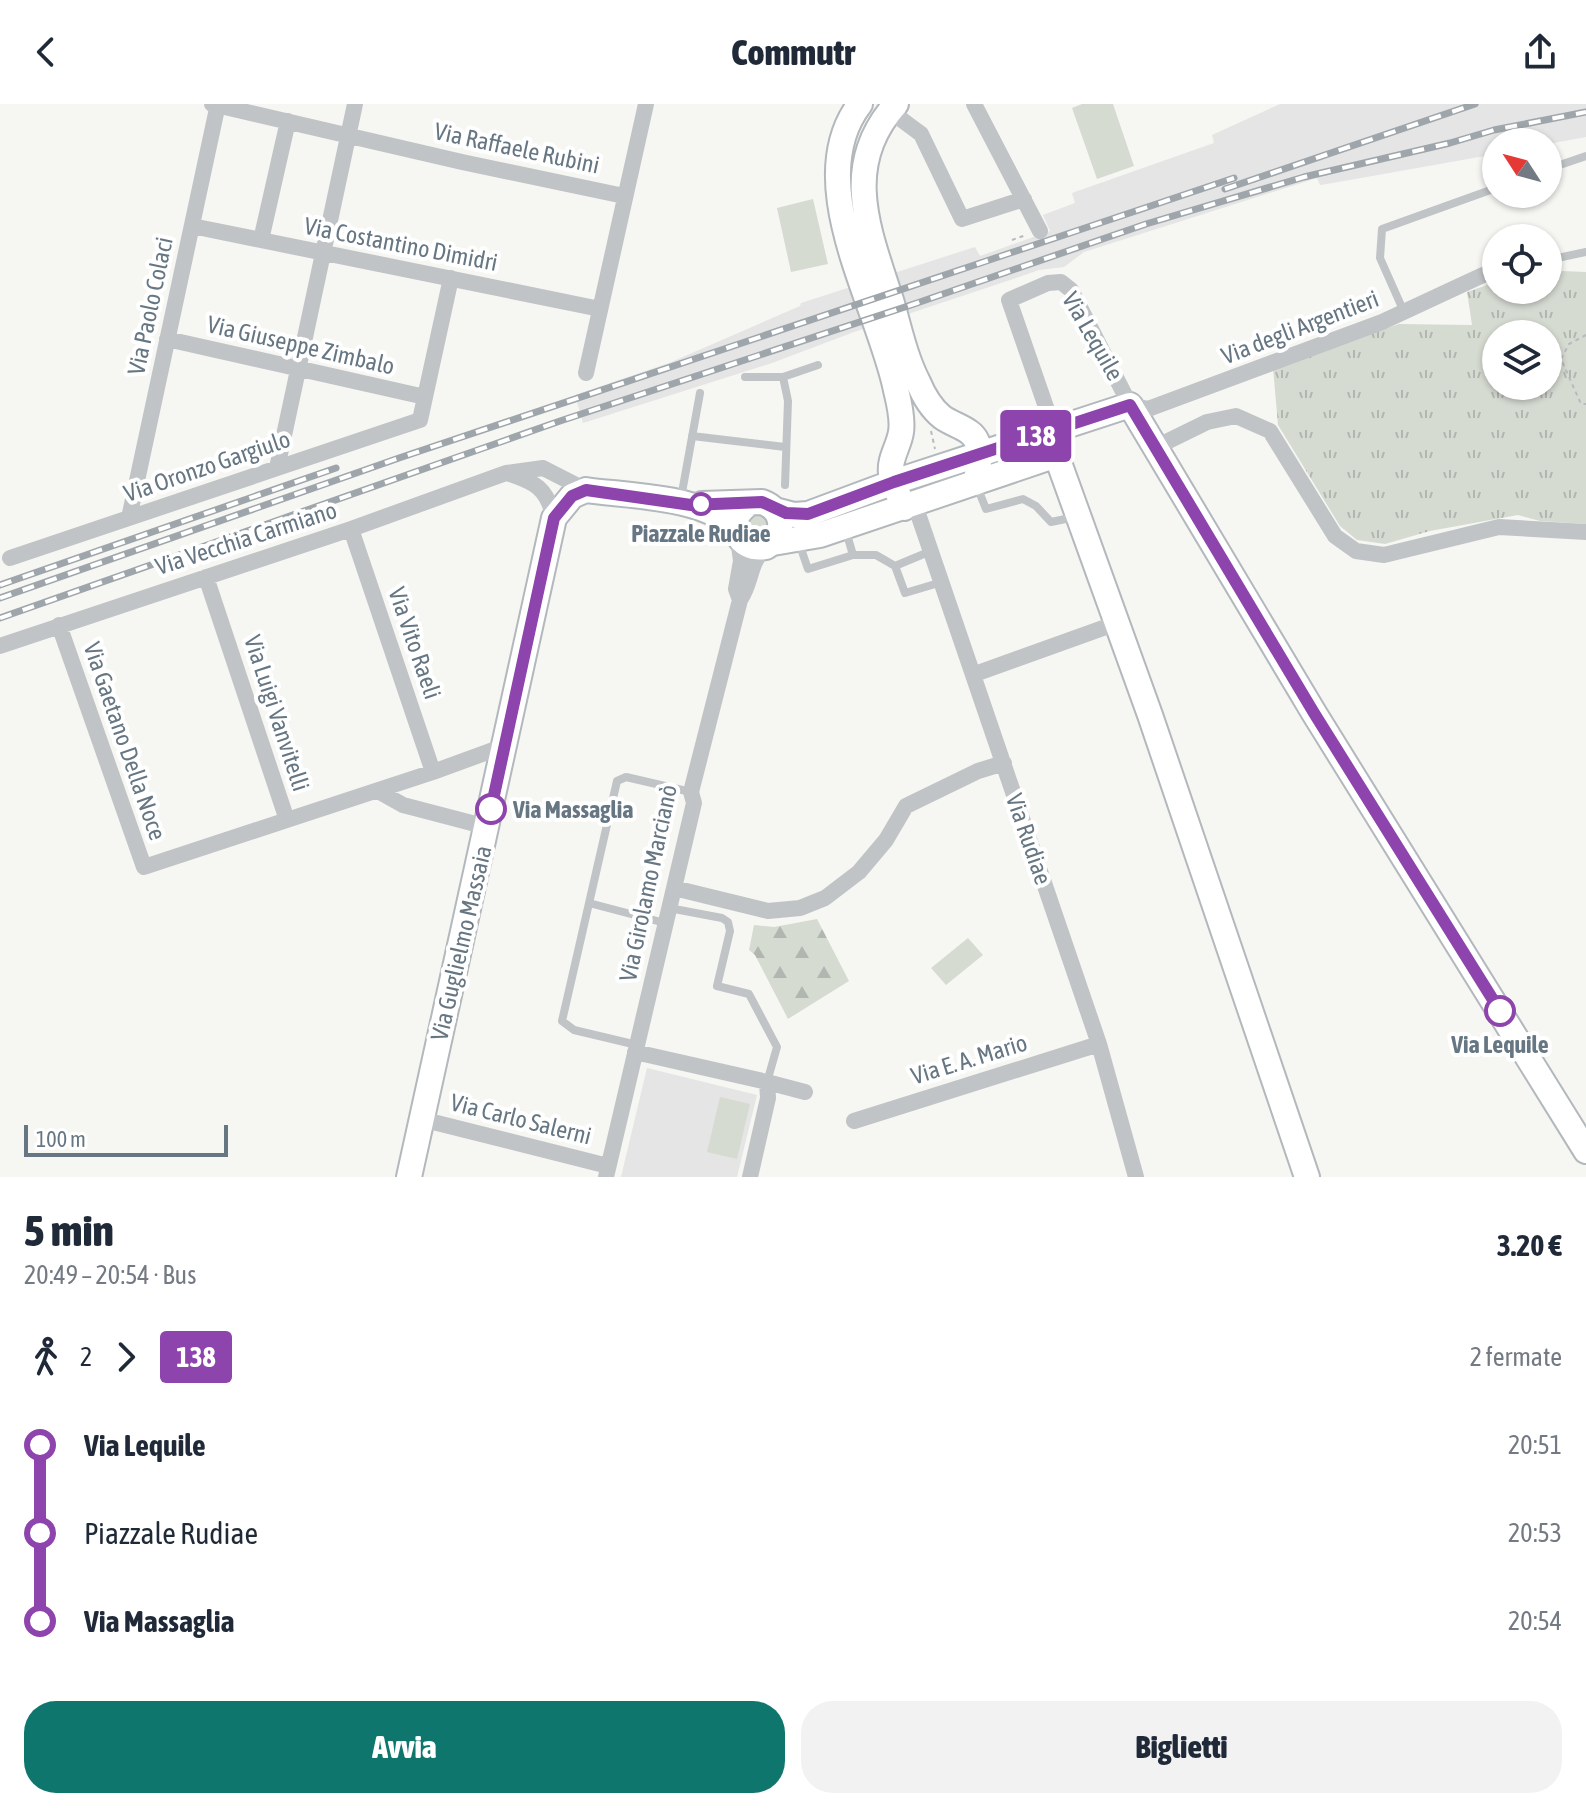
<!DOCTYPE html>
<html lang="it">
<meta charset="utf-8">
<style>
body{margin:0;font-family:"Asap Condensed",sans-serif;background:#f2f2f3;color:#1f2937;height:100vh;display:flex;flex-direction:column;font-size:30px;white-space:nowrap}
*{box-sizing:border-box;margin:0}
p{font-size:26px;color:#747a83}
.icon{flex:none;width:44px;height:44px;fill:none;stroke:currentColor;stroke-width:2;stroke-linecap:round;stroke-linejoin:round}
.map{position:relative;height:1073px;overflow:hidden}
.side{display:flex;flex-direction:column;background:#fff;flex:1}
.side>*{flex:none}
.badge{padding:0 16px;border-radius:6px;font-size:28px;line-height:52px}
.needle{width:52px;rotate:306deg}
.fabs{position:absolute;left:1482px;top:24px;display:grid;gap:16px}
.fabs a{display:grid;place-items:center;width:80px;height:80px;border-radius:50%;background:#fff;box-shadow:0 2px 6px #0004;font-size:40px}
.scale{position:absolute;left:24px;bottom:20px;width:204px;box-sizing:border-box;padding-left:8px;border:4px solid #667783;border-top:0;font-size:22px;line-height:28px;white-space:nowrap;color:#667783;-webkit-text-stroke:6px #fff;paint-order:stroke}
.map>.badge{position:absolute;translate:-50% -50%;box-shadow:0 0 0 4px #fff}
.legs{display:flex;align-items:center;gap:12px;height:88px;padding:0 24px;font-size:26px}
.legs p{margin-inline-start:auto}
.summary{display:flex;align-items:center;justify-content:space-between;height:136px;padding:0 24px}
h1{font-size:44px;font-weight:800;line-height:60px}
.cta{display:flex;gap:16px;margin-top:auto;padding:16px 24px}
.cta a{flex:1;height:92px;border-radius:32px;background:#0f766e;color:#fff;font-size:32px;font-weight:800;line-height:92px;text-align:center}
.cta a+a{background:#f2f2f3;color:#1f2937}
ul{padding:0 24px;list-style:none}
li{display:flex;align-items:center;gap:28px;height:88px;font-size:30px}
li i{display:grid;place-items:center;width:12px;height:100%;margin:0 10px;background:currentColor}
li i::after{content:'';width:20px;height:20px;margin:-10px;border:6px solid;border-radius:50%;background:#fff}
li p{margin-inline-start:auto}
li:first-child i{background:linear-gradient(#0000 50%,currentColor 0)}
li:last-child i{background:linear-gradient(currentColor 50%,#0000 0)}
header{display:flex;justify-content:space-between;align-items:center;height:104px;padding:0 24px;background:#fff;font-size:36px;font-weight:800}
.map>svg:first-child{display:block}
.built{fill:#e4e5e4}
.grass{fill:url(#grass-tufts);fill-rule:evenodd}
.forest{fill:url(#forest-firs)}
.pitch{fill:#d6dbd2}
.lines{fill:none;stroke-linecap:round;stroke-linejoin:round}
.secondary-casing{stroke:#b2b8bc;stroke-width:28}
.path{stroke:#b8bbbd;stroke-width:2;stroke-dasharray:4 4;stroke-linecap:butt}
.service{stroke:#c0c4c7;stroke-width:8}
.minor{stroke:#c0c4c7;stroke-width:16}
.secondary{stroke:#fff;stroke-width:24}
.rail-casing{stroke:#9fa6ab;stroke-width:7}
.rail{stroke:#fff;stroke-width:4;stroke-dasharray:12;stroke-linecap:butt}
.line-1-casing{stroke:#fff;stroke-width:18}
.line-1{stroke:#8e44ad;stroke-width:12}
.stop-1-dot{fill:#fff;stroke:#8e44ad;stroke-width:4}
.labels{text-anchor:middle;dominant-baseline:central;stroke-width:8;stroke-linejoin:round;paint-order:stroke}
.street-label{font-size:24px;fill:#667783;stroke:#fff}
.stop-label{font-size:24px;font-weight:bold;fill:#667783;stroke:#fff}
</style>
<header><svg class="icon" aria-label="back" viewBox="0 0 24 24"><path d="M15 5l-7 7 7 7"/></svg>Commutr<svg class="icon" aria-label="share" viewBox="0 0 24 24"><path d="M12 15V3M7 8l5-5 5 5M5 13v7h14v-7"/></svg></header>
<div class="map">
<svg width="1586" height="1073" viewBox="0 0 1586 1073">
<defs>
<pattern id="grass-tufts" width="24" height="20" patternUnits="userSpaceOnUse" patternTransform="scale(2)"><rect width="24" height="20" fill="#d6dbd2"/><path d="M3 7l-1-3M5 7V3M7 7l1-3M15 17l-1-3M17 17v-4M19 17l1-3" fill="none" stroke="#b1b6b0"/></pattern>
<pattern id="forest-firs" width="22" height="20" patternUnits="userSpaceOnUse" patternTransform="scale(2)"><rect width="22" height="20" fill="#d6dbd2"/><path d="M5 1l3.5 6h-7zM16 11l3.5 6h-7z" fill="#b1b6b0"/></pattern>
</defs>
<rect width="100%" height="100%" fill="#f6f6f3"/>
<!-- built -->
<path class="built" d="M1280,0h306v33l-38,7v-2h-52v12l-169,30 -7,1 -3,-7 -233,74 -20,15 -25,3 -26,9 -159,53 -82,31 -189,60 -8,-28 94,-32 131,-57 1,-3 174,-56 5,9 70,-25 -7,-16 32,-12 -3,-10 142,-50 -2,-8z
M647,964l110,27 -20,82h-116z"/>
<!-- grass -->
<path class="grass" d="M1562,167l24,1v252l-46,-3 -22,-6 -88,16 -45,13 -28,-4 -17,-14 -62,-101 -5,-57 126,-44 73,1 -5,-33 29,-10v8h52v-15zM1496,230h52v52h-52z
M750,410h15l7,14 -11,11 -14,-6 -1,-15z"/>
<!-- forest -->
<path class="forest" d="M817,815l32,62 -61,38 -33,-64 -6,-5 5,-25 20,2z"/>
<!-- pitch -->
<path class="pitch" d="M1082,0h31l21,62 -37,13 -25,-71z
M813,95l15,65 -37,8 -14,-64z
M968,834l15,17 -37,30 -15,-17z
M720,993l30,7 -13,55 -30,-7z"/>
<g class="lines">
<defs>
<path id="secondary" d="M860,0c-60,78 19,202 36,286 3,12 7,30 5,42 -2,14 -12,27 -10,41 2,12 9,24 13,35
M896,0c-56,62 -27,127 -5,196 8,27 14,57 27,82 5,12 14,27 24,35 8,6 19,9 27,15 16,11 10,35 6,51
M1048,328l102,283 157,462
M702,400l60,-2c23,8 24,33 4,45 -28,5 -42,-25 -19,-42
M775,406l19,5 14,-1 86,-32 236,-77 184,308 272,438
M773,439l47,-8 237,-80
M409,1073l145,-659 18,-22 14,-6c39,6 126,6 149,41"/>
</defs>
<!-- secondary casing -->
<use href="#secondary" class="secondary-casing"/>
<!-- path -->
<path class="path" d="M1012,136l14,-5
M1586,231l-17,9 -8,15 20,45h5
M931,327l4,18"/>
<!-- service -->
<path class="service" d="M1548,65l38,-13
M1548,156l38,-8
M1483,171l13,-3
M1404,208l-24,-54 2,-29 114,-41
M745,273h38
M692,332l93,11
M976,380l10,25 37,-10 13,7 15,16 24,-5
M785,381l3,-84 -5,-24 35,-12
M681,394l19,-105
M798,436l10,29 45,-14 -8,-27
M931,447l-36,15 10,27 37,-11
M853,451h23l19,11
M589,799l76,20
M669,804l53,10 6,4 2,9 -13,55 32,8 28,53 -10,35
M637,941l-63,-15 -12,-9 55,-240 9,-4 65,15"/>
<!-- minor -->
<path class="minor" d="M212,0l250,58 162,34
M974,0l66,127
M890,7l31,23 41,85 62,-20
M192,122l408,83
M261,136l27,-119
M167,235l258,58
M586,269l60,-269
M1046,303l-37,-107 39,-17 13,-1 10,8 59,115 18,4 234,-87 101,-47
M1154,344l53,-26 29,-6 34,15 65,105 21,15 28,4 115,-28 87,5
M277,364l78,-364
M507,369c28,9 40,15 47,45
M915,401l184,539 37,133
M129,414l89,-414
M351,425l82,243
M738,434l3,23 -5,28 4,11
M10,454l410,-138 31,-142
M206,473l81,243 146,-48 71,-26
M59,521l85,242 143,-47
M0,542l351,-117 155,-56 37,-5 43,22
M975,570l142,-51
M378,687l25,14 84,22
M674,784l94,23 32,-3 25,-10 34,-26 27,-32 20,-34 72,-35 26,-8
M635,948l132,30 1,16 -18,79
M767,978l38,10
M421,1015l187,47
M854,1017l245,-77
M606,1073l88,-374 -3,-11 49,-192c13,-19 8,-36 26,-53"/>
<!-- secondary -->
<use href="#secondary" class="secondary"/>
<defs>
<path id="rail" d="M1225,85l250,-85
M0,481l336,-117
M0,494l399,-140 835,-280
M0,514l560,-197 357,-118 229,-79 158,-47 146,-34 44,-13 92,-18"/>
</defs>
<!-- rail casing -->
<use href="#rail" class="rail-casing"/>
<!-- rail -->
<use href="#rail" class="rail"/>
</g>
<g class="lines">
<defs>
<path id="line-1" d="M491,705l63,-291 18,-22 14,-6 105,15 71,-3 24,11 22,1 86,-32 236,-77 184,308 186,298"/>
</defs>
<!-- line-1 casing -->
<use href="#line-1" class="line-1-casing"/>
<!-- line-1 -->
<use href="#line-1" class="line-1"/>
</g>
<!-- markers -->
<g class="stop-1-dot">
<circle cx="701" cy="400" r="10"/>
<circle cx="491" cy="705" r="14"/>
<circle cx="1500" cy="907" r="14"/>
</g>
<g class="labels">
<!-- street labels -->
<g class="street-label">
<text transform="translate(517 44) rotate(12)">Via Raffaele Rubini</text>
<text transform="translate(401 140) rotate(11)">Via Costantino Dimidri</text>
<text transform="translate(150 202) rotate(-78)">Via Paolo Colaci</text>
<text transform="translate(1300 223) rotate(-21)">Via degli Argentieri</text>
<text transform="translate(1093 232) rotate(60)">Via Lequile</text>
<text transform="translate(301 241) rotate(13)">Via Giuseppe Zimbalo</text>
<text transform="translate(207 362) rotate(-19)">Via Oronzo Gargiulo</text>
<text transform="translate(246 434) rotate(-18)">Via Vecchia Carmiano</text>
<text transform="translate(415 539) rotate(71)">Via Vito Raeli</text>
<text transform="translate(277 609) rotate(72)">Via Luigi Vanvitelli</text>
<text transform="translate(125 637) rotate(71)">Via Gaetano Della Noce</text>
<text transform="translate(1029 735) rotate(71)">Via Rudiae</text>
<text transform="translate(648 779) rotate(-78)">Via Girolamo Marcianò</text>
<text transform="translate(461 839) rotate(-77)">Via Guglielmo Massaia</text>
<text transform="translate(969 955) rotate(-17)">Via E. A. Mario</text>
<text transform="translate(521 1015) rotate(14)">Via Carlo Salerni</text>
</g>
<!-- stop labels -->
<g class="stop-label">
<text x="701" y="429">Piazzale Rudiae</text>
<text x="513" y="705" text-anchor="start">Via Massaglia</text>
<text x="1500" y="940">Via Lequile</text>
</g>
</g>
</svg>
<div class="fabs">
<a><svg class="needle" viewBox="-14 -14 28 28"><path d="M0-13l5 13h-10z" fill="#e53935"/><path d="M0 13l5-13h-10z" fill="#747a83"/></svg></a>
<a><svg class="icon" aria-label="locate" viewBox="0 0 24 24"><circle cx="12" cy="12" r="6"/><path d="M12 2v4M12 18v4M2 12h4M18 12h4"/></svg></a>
<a><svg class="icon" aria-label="layers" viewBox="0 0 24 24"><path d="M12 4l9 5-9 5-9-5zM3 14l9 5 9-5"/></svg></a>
</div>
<div class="scale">100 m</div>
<b class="badge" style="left:1036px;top:332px;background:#8e44ad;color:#fff">138</b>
</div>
<section class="side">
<div class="summary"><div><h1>5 min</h1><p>20:49 – 20:54 · Bus</p></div><b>3.20 €</b></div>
<div class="legs"><svg class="icon" aria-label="walk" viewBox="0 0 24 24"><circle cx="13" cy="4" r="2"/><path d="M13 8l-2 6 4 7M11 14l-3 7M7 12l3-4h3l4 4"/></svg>2<svg class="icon" aria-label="forward" viewBox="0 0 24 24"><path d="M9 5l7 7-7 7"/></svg><b class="badge" style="background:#8e44ad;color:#fff">138</b><p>2 fermate</p></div>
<ul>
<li><i style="color:#8e44ad"></i><b>Via Lequile</b><p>20:51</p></li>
<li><i style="color:#8e44ad"></i><span>Piazzale Rudiae</span><p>20:53</p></li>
<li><i style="color:#8e44ad"></i><b>Via Massaglia</b><p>20:54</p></li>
</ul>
<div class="cta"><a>Avvia</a><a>Biglietti</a></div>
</section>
